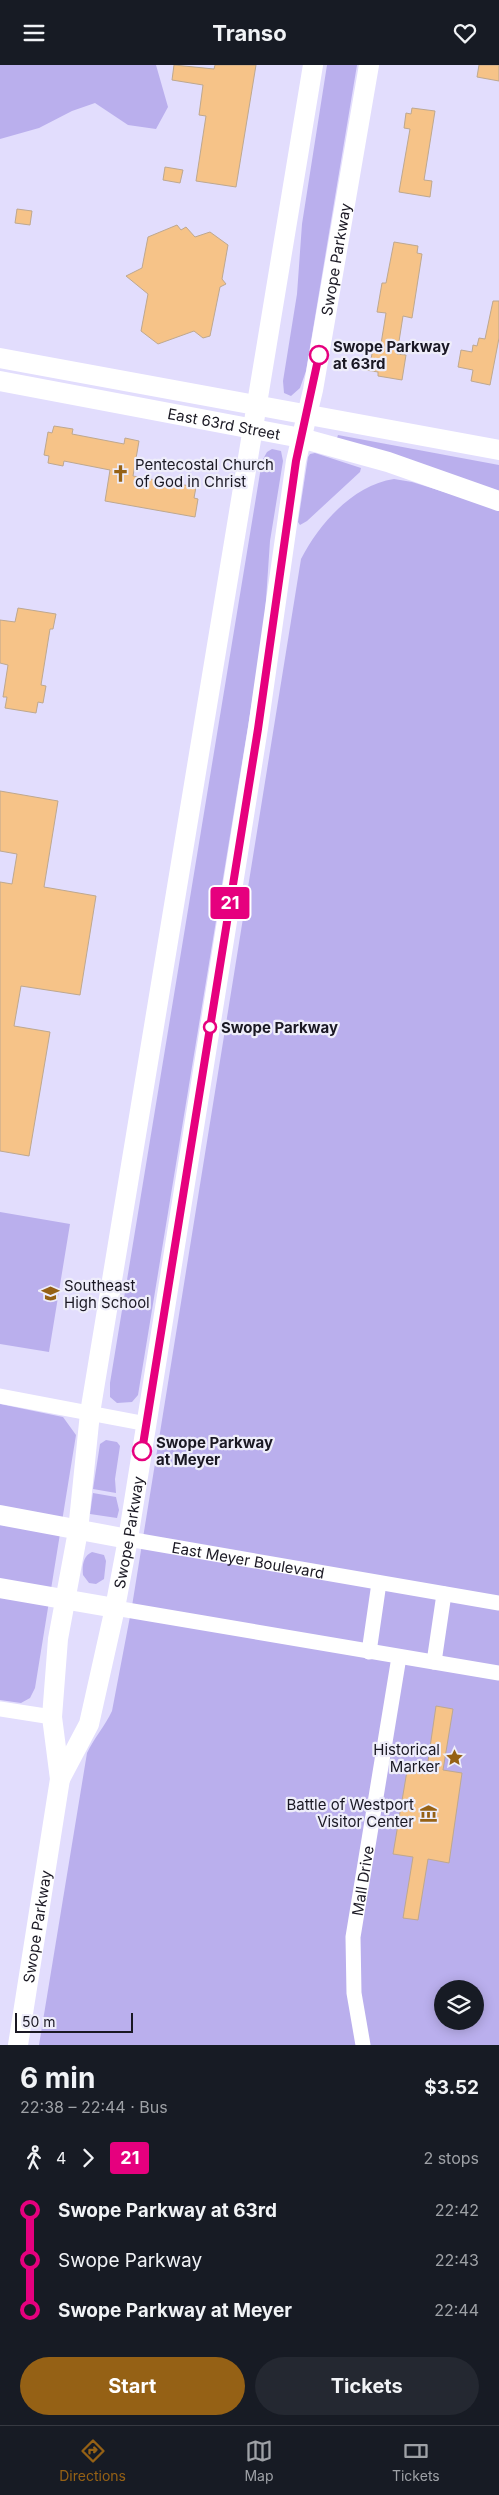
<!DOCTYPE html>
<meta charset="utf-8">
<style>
body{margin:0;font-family:Inter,sans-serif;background:#242831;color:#f1f3f6;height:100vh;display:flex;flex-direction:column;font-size:19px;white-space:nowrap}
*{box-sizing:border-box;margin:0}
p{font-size:16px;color:#9ea1a6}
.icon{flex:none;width:28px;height:28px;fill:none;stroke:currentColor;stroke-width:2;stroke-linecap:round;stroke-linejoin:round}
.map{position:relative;height:1980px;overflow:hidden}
.panel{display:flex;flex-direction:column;background:#171b24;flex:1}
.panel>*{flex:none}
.badge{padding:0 10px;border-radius:4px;font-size:18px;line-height:32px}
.buttons{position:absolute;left:434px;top:1915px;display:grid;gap:10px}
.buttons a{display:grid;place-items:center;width:50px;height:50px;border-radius:50%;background:#171b24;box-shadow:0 2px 12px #0003;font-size:25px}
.scale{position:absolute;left:15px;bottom:12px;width:118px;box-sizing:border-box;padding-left:5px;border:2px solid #1a1823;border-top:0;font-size:14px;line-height:18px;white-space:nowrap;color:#1a1823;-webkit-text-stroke:4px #eeedfa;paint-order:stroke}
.map>.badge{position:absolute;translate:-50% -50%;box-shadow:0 0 0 2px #fff}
.legs{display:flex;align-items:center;gap:8px;height:55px;padding:0 20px;font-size:16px}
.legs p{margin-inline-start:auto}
.headline{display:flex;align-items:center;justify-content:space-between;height:85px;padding:0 20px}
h1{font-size:28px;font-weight:700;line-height:38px}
.action{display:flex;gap:10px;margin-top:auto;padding:10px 20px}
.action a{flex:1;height:58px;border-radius:30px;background:#956115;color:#fff;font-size:20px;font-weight:700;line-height:58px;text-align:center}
.action a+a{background:#242831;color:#f1f3f6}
ul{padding:0 20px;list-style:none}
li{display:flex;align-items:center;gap:18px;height:50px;font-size:19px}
li i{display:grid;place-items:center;width:8px;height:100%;margin:0 6px;background:currentColor}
li i::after{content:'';width:12px;height:12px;margin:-6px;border:4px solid;border-radius:50%;background:#171b24}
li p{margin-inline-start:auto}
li:first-child i{background:linear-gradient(#0000 50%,currentColor 0)}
li:last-child i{background:linear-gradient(currentColor 50%,#0000 0)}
header{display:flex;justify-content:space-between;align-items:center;height:65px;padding:0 20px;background:#171b24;font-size:22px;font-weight:700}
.menu{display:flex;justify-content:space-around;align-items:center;height:70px;border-top:1px solid #363941;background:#171b24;font-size:14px;color:#9ea1a6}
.menu a{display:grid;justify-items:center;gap:2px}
.menu .on{color:#956115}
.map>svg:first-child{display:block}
.green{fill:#baafed;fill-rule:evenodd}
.building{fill:#f6c388;stroke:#bea88f}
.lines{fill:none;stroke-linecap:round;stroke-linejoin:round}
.street{stroke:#fff;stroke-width:15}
.secondary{stroke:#fff;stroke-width:20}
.line-1-casing{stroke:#fff;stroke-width:11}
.line-1{stroke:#e6007e;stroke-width:8}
.stop-1-dot{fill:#fff;stroke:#e6007e;stroke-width:2.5}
.labels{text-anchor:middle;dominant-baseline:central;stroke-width:4.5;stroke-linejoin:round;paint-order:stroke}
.street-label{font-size:15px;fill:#1a1823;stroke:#eeedfa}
.stop-label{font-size:15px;font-weight:bold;fill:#1a1823;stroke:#eeedfa;text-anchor:start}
.poi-label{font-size:15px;fill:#1a1823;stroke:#eeedfa;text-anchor:start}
</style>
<header><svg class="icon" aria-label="menu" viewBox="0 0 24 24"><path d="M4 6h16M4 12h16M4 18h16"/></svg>Transo<svg class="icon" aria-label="heart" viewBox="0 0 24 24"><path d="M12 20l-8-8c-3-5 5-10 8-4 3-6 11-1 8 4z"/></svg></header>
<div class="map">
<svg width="499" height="1980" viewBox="0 0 499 1980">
<rect width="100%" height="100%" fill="#e2ddfd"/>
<!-- green -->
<path class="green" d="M0,0h156l12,42 -12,22 -28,-4 -33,-22 -23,8 -33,17 -39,11z
M327,0h30l-51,306 -6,17 -9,8 -7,-3 -1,-12 14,-87 5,-70z
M338,370l161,30v26l-163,-50z
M272,384l9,2 2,10 -13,80 -6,88 -126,766 -6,7 -15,1 -7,-6v-14l152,-922 5,-9z
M315,388l46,15 -1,4 -53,49 -7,4 -2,-3 10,-65 2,-3z
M394,414l18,3 87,27v1536h-460l48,-292c7,-15 18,-27 25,-42l20,-105 169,-1047c18,-35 52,-74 93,-80zM442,1924h33v32h-33z
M0,1147l70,12 -21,128 -49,-8z
M0,1339l63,13 13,18 -41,253 -5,10 -9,5 -21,-3z
M106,1375l11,2 3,4 -5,33 1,14 -23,-4 7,-45z
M93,1428l23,4 3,13 -2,8 -27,-4z
M92,1487l12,3 2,6 -2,18 -8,5 -7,-1 -6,-8c-1,-9 0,-19 9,-23z"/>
<!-- building -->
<path class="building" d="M174,0l40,4 1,-4h41l-20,122 -40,-6 10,-65 -7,-1 4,-30 -31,-5z
M479,0h20v16l-22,-4z
M412,43l23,3 -11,69 8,1 -2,16 -31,-5 11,-63 -6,-1 2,-15 5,1z
M165,102l18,3 -3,13 -17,-3z
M17,144l15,2 -2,14 -15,-2z
M177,160l4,5 5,-3 9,10 15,-5 18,13 -6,34 4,5 -6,3 -10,49 -7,2 -9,-7 -36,13 -17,-13 7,-37 -22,-18 16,-8 6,-31z
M394,177l24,4 -1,7 5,1 -10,64 -9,-2 -6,38 9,1 -4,25 -24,-4v-4l-18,-3 2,-12 9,2 2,-10 7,1 6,-37 -9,-1 5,-29h4z
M493,236h6v37l-9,47 -19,-4 2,-11 -15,-3 3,-17 11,2 1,-7 4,1 2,-8 6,1z
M54,361l19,3 -1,5 52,10 1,-6 14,3 -6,35 63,11 -2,11 4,1 -3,18 -90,-16 5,-31 -46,-9 -1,5 -15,-3 1,-7 -5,-1 4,-23 4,1z
M18,543l38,6 -3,15h-3l-9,56 5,1 -3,17 -5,-1 -2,11 -31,-5 2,-11h-4l5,-32 -8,-2v-43l15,2z
M0,726l58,10 -14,86 52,9 -16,99 -59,-9 -7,40 36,6 -21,124 -29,-5v-269l12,2 5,-30 -17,-3z
M436,1641l17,3 -10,61 19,3 -13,90 -21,-4 -10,61 -15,-2 10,-61 -20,-3 15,-89 19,3z"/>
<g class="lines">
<!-- street -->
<g class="street">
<path d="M0,1331l147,28"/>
<path id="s1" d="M128,1474l371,64"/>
<path d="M115,1543l384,65"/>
<path d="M369,1587l10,-69"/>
<path d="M434,1597l10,-68"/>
<path d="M0,1644l52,8"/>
<path id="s2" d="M363,1980l-9,-52 -1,-56 46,-280"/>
</g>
<!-- secondary -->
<g class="secondary">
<path d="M0,293l499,92"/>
<path id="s3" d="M0,316l301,57 87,24 111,39"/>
<path d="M0,1450l128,24"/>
<path d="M0,1523l115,20"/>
<path id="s4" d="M60,1714l29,-55 26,-116 13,-69 130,-811 38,-267 17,-71 56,-325"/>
<path id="s5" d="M18,1980l42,-266 -8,-62 6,-78 20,-108 12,-118 223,-1348"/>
</g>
</g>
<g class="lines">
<defs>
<path id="line-1" d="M142,1386l116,-722 38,-268 23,-106"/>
</defs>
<!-- line-1 casing -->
<use href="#line-1" class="line-1-casing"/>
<!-- line-1 -->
<use href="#line-1" class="line-1"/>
</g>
<!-- icons -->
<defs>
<symbol id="church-bare" viewBox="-9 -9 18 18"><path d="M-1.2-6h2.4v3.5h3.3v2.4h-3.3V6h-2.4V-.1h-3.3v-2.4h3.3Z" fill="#956115" stroke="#eeedfa" stroke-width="2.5" paint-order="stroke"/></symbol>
<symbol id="school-bare" viewBox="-9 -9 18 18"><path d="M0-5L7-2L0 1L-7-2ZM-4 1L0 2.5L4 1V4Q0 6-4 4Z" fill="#956115" stroke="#eeedfa" stroke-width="2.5" paint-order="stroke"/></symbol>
<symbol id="sight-bare" viewBox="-9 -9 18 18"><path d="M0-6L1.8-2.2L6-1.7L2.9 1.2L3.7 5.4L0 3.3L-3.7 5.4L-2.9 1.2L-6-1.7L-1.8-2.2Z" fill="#956115" stroke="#eeedfa" stroke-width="2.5" paint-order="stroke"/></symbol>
<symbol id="museum-bare" viewBox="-9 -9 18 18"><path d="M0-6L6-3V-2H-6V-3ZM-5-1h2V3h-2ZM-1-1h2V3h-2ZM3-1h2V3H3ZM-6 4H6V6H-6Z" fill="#956115" stroke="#eeedfa" stroke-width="2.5" paint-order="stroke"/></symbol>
</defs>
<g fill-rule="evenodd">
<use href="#church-bare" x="108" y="396" width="25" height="25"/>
<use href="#school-bare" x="38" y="1216" width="25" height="25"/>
<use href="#sight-bare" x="442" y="1680" width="25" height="25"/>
<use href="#museum-bare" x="416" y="1736" width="25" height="25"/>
</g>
<!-- markers -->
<g class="stop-1-dot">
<circle cx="319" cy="290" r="9"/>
<circle cx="210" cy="962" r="6"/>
<circle cx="142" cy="1386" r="9"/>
</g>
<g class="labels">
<!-- street labels -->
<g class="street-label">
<text stroke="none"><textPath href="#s4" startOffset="1548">Swope Parkway</textPath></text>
<text stroke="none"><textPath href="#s3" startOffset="228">East 63rd Street</textPath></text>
<text stroke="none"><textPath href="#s4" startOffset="258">Swope Parkway</textPath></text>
<text stroke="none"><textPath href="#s1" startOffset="122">East Meyer Boulevard</textPath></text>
<text stroke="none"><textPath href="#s2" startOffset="166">Mall Drive</textPath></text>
<text stroke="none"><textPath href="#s5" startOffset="120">Swope Parkway</textPath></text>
</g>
<!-- stop labels -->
<g class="stop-label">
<text x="333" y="281">Swope Parkway<tspan x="333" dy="17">at 63rd</tspan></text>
<text x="221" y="962">Swope Parkway</text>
<text x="156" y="1377">Swope Parkway<tspan x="156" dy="17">at Meyer</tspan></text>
</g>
<!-- poi labels -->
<g class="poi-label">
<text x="135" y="399">Pentecostal Church<tspan x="135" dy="17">of God in Christ</tspan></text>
<text x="64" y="1220">Southeast<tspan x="64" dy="17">High School</tspan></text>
<text x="440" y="1684" text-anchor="end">Historical<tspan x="440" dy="17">Marker</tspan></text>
<text x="414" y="1739" text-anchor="end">Battle of Westport<tspan x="414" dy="17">Visitor Center</tspan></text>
</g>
</g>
</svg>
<div class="buttons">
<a><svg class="icon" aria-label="layers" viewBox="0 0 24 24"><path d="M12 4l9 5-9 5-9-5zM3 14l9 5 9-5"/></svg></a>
</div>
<div class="scale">50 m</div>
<b class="badge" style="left:230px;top:838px;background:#e6007e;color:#fff">21</b>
</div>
<section class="panel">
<div class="headline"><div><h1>6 min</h1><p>22:38 – 22:44 · Bus</p></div><b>$3.52</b></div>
<div class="legs"><svg class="icon" aria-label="walk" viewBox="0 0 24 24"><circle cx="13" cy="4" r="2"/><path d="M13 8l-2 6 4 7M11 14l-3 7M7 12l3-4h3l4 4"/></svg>4<svg class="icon" aria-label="forward" viewBox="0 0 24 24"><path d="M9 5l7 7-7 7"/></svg><b class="badge" style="background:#e6007e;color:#fff">21</b><p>2 stops</p></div>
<ul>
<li><i style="color:#e6007e"></i><b>Swope Parkway at 63rd</b><p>22:42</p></li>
<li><i style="color:#e6007e"></i><span>Swope Parkway</span><p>22:43</p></li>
<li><i style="color:#e6007e"></i><b>Swope Parkway at Meyer</b><p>22:44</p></li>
</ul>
<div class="action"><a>Start</a><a>Tickets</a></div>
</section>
<nav class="menu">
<a class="on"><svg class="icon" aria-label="directions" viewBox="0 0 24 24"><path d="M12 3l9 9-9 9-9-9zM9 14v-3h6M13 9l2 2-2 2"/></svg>Directions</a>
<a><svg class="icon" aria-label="map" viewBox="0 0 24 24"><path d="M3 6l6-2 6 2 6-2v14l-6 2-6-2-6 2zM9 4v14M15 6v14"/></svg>Map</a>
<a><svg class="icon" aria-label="tickets" viewBox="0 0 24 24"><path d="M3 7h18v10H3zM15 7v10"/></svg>Tickets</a>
</nav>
